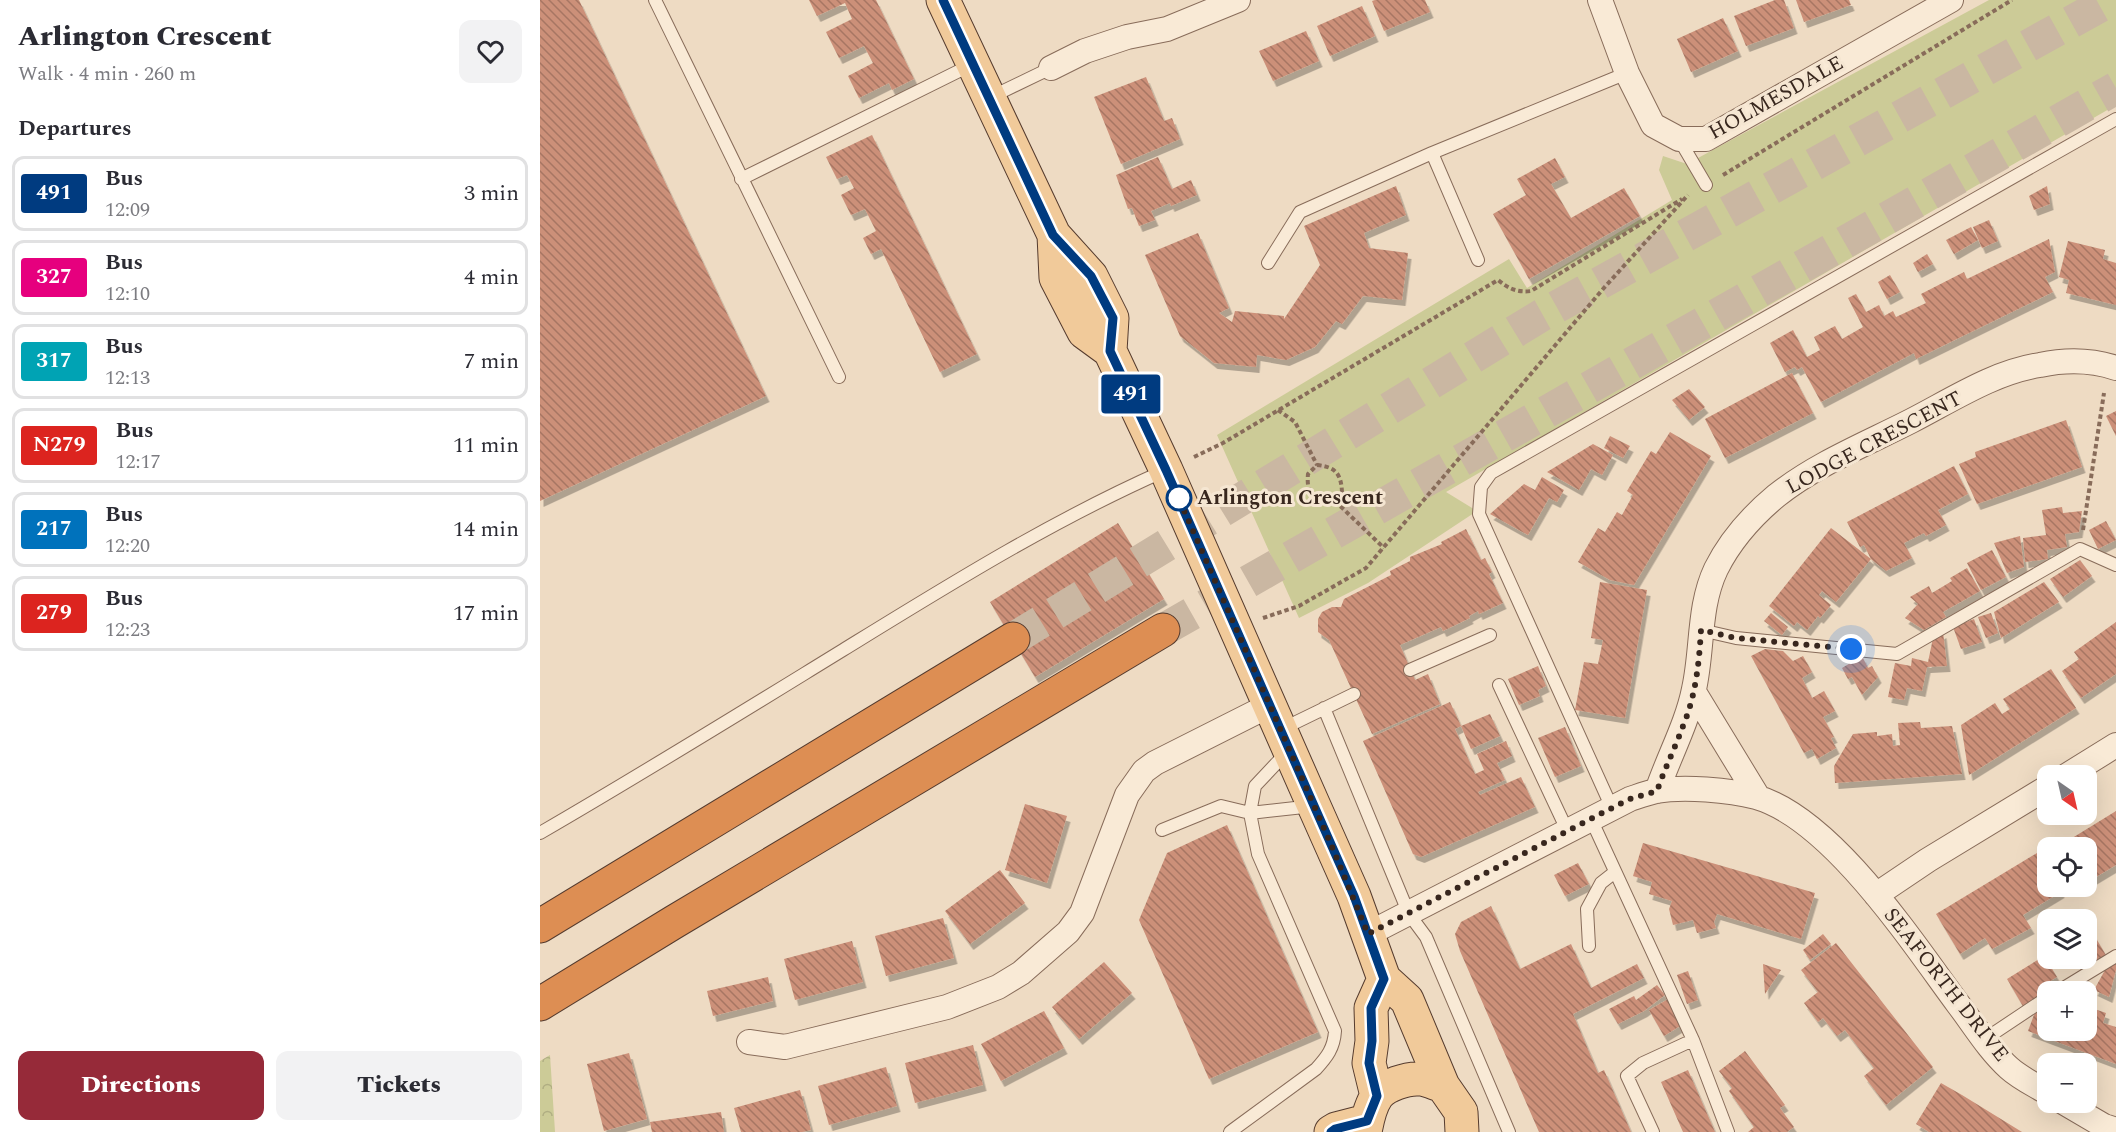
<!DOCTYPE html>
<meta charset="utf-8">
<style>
body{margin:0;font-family:Spectral,serif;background:#f2f2f3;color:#2b2b33;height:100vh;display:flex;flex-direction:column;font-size:22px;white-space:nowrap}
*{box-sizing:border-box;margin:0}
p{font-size:20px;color:#7c7c81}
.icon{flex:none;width:33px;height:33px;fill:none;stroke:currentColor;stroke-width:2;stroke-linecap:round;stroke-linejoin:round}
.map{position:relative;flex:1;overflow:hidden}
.sheet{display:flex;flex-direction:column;background:#fff;width:540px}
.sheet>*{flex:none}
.badge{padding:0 12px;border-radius:4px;font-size:21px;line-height:39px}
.needle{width:39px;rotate:146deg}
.controls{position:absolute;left:1497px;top:765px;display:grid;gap:12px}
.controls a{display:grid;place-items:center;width:60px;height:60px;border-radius:12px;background:#fff;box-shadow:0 6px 24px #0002;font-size:30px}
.you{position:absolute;width:30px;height:30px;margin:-15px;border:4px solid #fff;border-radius:50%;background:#1a73e8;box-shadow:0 0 0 9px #1a73e833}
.map>.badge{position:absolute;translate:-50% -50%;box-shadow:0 0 0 3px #fff}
h2{padding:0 18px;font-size:22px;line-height:54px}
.round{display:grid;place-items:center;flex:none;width:63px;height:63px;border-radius:12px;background:#f2f2f3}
.headline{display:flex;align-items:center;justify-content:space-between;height:102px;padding:0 18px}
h1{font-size:28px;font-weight:800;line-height:45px}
.button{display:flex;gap:12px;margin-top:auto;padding:12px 18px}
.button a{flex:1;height:69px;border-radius:12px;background:#962a39;color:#fff;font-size:24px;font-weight:800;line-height:69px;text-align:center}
.button a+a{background:#f2f2f3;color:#2b2b33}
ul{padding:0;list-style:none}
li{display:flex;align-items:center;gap:18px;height:75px;margin:0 12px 9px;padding:0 6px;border:3px solid #e1e1e2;border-radius:12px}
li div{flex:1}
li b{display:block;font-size:22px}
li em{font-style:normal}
li .badge{min-width:66px;font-weight:700;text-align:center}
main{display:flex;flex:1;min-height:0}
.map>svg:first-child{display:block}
.forest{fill:url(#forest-crowns)}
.green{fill:#cccb97}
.building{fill:url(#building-back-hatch);filter:url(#shadow)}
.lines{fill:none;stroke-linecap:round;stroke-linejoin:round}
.highway-tunnel{stroke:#cab7a2;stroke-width:33;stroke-dasharray:33 16;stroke-linecap:butt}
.lane-casing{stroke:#886c5a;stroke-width:14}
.street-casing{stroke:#886c5a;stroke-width:26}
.primary-casing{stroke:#553b2e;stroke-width:35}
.highway-casing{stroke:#553b2e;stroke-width:35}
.path{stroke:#886c5a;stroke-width:4;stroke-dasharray:4.5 3;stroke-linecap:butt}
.lane{stroke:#f9ead6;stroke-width:12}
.street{stroke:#f9ead6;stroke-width:24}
.primary{stroke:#f1ca9a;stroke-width:33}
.highway{stroke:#dd8e53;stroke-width:33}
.line-casing{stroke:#fff;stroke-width:14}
.line{stroke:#003b80;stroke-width:9}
.walk{stroke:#38271e;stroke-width:6;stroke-dasharray:0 10.8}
.stop-dot{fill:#fff;stroke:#003b80;stroke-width:3}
.labels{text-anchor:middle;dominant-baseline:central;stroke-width:6;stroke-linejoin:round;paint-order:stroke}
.street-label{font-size:21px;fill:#38271e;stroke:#f5e6d2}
.stop-label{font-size:21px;font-weight:bold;fill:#38271e;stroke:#f5e6d2;text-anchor:start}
</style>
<main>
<section class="sheet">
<div class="headline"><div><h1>Arlington Crescent</h1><p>Walk · 4 min · 260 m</p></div><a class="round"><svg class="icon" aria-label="heart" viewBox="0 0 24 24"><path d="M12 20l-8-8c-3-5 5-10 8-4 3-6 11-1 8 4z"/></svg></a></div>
<h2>Departures</h2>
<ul>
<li><span class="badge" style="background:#003b80;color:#fff">491</span><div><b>Bus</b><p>12:09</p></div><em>3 min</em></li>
<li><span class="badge" style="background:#e6007e;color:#fff">327</span><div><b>Bus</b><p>12:10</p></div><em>4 min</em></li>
<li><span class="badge" style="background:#00a3b4;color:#fff">317</span><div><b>Bus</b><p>12:13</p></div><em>7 min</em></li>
<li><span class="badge" style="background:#dc241f;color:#fff">N279</span><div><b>Bus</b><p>12:17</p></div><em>11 min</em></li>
<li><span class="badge" style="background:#0072bc;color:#fff">217</span><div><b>Bus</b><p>12:20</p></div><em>14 min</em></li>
<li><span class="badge" style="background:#dc241f;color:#fff">279</span><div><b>Bus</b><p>12:23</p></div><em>17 min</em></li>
</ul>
<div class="button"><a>Directions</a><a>Tickets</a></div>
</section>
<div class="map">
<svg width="1576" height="1132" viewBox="0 0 1576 1132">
<defs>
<pattern id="forest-crowns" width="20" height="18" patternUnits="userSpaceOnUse" patternTransform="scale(1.5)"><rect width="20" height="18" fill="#cccb97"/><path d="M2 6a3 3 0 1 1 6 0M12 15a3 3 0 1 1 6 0" fill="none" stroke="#b0ae82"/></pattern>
<pattern id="building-back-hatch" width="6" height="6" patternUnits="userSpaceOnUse" patternTransform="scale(1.5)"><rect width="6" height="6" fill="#cc9079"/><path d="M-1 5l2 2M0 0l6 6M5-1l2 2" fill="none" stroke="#a77663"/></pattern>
<filter id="shadow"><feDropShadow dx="3.5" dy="6" stdDeviation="0" flood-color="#0004"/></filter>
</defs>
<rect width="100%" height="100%" fill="#eedbc3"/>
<!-- forest -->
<path class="forest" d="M10,1055l5,77h-15v-71z"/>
<!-- green -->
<path class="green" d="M1449,0h127v105l-670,387 31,19 -109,72 -69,35 -82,-183 292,-176 18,29 145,-88 -13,-30 4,-14 24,8z"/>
<!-- building -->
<path class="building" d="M0,0h39l187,396 -226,105z
M269,0h67l38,79 -22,11 -3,-7 -30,15 -11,-22 25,-13 -9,-17 -25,12 -13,-26 26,-13 -7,-16 -28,13z
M835,0h50l5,12 -46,19 -12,-30z
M1235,0h9l10,28 -48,18 -12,-30z
M1256,0h53l2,5 -47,17z
M822,6l13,30 -45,20 -13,-30z
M1183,18l15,33 -47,21 -14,-33z
M766,31l13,30 -46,20 -14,-30z
M606,77l18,44 8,-3 8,21 -59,25 -27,-67z
M332,135l105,219 -37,18 -59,-123 -10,5 -8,-16 13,-7 -11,-22 -14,6 -10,-20 13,-7 -7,-13 -10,4 -11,-22z
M618,157l14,32 19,-9 6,15 -26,11 -1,-3 -19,8 4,9 -16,6 -7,-18 -4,1 -12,-34z
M1015,158l10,19 -14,7 20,34 53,-30 16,28 -111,63 -36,-65 33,-19 -9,-16z
M856,186l10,29 -42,18 5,15 39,5 -6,47 -39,-4 -21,28 -6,-3 -21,26 -29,13 -29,-5 -1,12 -42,-4 -34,-27 -35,-81 53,-22 31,75 -10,5 13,9 3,-11 49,5v3l36,-54 -16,-39z
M1507,186l3,18 -16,6 -5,-14z
M1449,220l9,21 -16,7 -9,-21z
M1431,227l7,13 -24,14 -8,-14z
M1509,239l6,33 -10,5 8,15 -137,67 -2,-6 -93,49 -19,-35 -5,3 -2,-3 -10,5 -15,-29 23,-13 14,27 13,-7 -6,-13 21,-11 7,13 21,-12 -15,-29 8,-4 10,18 13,-7 5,11 9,-5 3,6 30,-14 -5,-9 43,-22 3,7z
M1528,241l37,9 -2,9 13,4v42l-50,-12 3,-13 -10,-3z
M1387,254l6,10 -15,8 -5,-9z
M1350,275l10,17 -13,7 -9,-17z
M1252,373l21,40 -88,45 -20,-39z
M1149,389l16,18 -16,13 -17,-20z
M1576,411v25l-10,-20z
M1526,420l16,47 -105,37 -18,-40 17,-7 -1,-5z
M1130,432l41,24 -77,129 -24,-5 -32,-18 20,-34 7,4 12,-20 5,3 11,-20 -6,-4 24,-40 5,3z
M1070,436l20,10 -7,12 -19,-10z
M1053,444l20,11 -11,20 -11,-6 -12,21 -32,-18z
M1414,466l14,28 -30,16 8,15 -20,11 -2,-3 -20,10 8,15 -26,13 -15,-12 -7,-14 -4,2 -13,-25z
M1002,477l22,13 -7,12 -8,-4 -21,37 -38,-21 34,-30 11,6z
M1522,507l1,6 19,-2 -3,21 -14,2 2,13 -20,3 1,9 -23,3 -2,-24 23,-3 -4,-25z
M1566,521l10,19 -18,9 -9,-19z
M578,523l46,76 -129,78 -45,-75z
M1291,528l40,31 -35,43 -14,-11 -3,4 12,10 -11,13 -2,-2 -11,14 -10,-8 -3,4 -25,-20z
M926,529l15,31 4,-2 7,14 -3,2 14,29 -24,11 -1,-3 -9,5 1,2 -27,13 -2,-4 -41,18 15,35 13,-6 12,30 -68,30 -43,-94 -11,-8v-13l4,-7 10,-5h9l3,-8 47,-24 -1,-4 20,-10v-4l32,-13 -1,-2z
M1480,536l4,31 -17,6 -13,-30z
M1452,550l14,27 -25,13 -14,-27z
M1540,560l12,16 -29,21 -13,-18z
M1427,568l13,23 -37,21 3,5 -22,13 -19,-12 13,-14 -8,-7 19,-11 3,7 20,-12 -2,-3z
M1060,582l47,8 -22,128 -50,-8 9,-48 14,2 5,-24 -12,-2z
M1504,582l15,20 -58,36 -7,-26z
M1231,613l17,14 -6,8 -18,-14z
M1451,613l7,20 -12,5 -8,-21z
M1434,619l8,23 -21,7 -8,-22z
M1576,622v52l-35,24 -19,-27 17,-12 -5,-7z
M1403,632l4,34 -20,1 -5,24 -15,-3 -3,12 -16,-3 7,-34 16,3 1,-8 16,4 5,-24z
M1225,649l18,2 10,10 10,-5 9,16 -10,6 10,20 12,-7 11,20 -12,6 11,20 -3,1 5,10 -19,11 -5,-10 -8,4 -53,-97z
M1322,656l6,12 4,-2 6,11 -16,18 -10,-18 -4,2 -6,-11z
M998,666l8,20 -8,4 2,6 -21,9 -11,-26z
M1511,669l25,39 -107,67 -8,-50 34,-22 7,11 8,-5 -7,-10z
M910,702l11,24 -6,3 20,45 9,-4 -7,-16 29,-13 6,15 -15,7 8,17 -27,12 2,3 41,-18 14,30 -114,50 -8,-3 -50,-113z
M950,714l10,22 -29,13 -10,-23z
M1380,722l1,6 31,-2 10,48 -127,9 -1,-17 19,-32 24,-2v4l15,-2 1,12 7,-1 -2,-22z
M1025,727l16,39 -26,11 -17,-39z
M485,804l42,12 -20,67 -42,-13z
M1576,811v54l-30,18v-35h-30z
M687,825l91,207 -109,47 -70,-159 28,-67z
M1103,843l172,50 -14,46 -84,-25 -3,8 2,6 -19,5 -4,-13 -20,5 -4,-16 3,-8 -23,-7 3,-12 -19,-6z
M1497,853l11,17v16h10l3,6 -38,23 8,13 -39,21 -7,-11 -25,16 -24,-40z
M1038,863l11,21 -24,12 -11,-21z
M460,870l25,33 -55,41 -25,-33z
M951,906l29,63 51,-25 20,44 46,-24 7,14 -71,36 25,59 6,-3 27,62h-92l-79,-181 -5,-17 6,-12z
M403,918l11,40 -68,18 -11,-40z
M1551,930l16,27 -25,15 -8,-14h12v-25z
M1283,934l8,10 -21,16 -7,-10z
M312,941l11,41 -68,18 -11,-41z
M1296,943l97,124 -47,38 -22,-29 10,-8 -29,-38 -8,6 -14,-18 -5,4 -14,-19 14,-11 -17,-22z
M1504,956l13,21 -18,11 5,8 -20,12 -17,-29z
M564,962l28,31 -53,46 -27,-32z
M1576,963v7l-7,27 -15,-7 11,-20z
M1223,964l18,6 -16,24z
M1148,971l10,29 -11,4 -10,-29z
M228,977l5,24 -60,15 -6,-25z
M1117,985l8,10 -21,16 -26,13 -9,-15 25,-13 2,4z
M1130,998l15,25 -21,13 -15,-26z
M1508,1005v25h38v-24l20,7 -3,10 13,4v37l-88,-33 7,-19z
M504,1011l20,37 -63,33 -20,-37z
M433,1045l10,40 -68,18 -10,-40z
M1205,1051l40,54 -5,3 14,19 -7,5h-39l6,-5 -25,-36 3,-3 -13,-17z
M89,1053l18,66 -43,12 -17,-67z
M346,1067l11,39 -68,19 -11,-39z
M1148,1070l27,62h-32l-22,-50z
M1401,1083l21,12 60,37h-93l-13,-8z
M260,1090l11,40 -9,2h-61l-7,-24z
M181,1112l3,20h-72l-2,-10z"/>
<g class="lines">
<!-- highway-tunnel -->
<path class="highway-tunnel" d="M623,630l953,-542
M473,639l529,-324 569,-315"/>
<defs>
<path id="lane" d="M115,0l184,377
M451,97l60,-29
M1139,139l27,46
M892,153l46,107
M201,179l230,-114
M728,263l32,-51 132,-59 195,-80
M1161,630l35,8 161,16 183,-105 36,16
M870,670l80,-35
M959,685l68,145
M784,708l85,206 17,23 83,195
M742,729l72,-35
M1072,808l-133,-294 2,-27 10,-14 625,-354
M1051,819l102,221 35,92
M622,830l59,-24 29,7 63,-7
M0,833c102,-59 202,-121 303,-183 104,-64 208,-129 321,-179
M1049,946l-2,-37 14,-26 14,-11
M1517,992l59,-36
M1445,1039l63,-42
M690,1132l86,-63c11,-12 18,-21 19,-38l-77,-177 -8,-41 5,-27 33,-35
M1113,1132l-26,-56 16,-13 50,-23"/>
<path id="street" d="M1060,0l27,73 26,52 26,14h27l245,-139
M511,68l34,-17 42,-14 40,-8 71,-29
M1154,692l64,105
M1526,776l50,-31
M1117,791c12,-35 30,-67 37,-102 9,-40 4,-82 22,-120 14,-28 36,-53 60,-73 40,-32 90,-52 135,-75 41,-21 83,-49 129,-56 24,-5 52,-5 76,3
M1336,895l52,-35 120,-73
M828,934l262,-135c9,-3 17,-6 26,-8 27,-5 74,-1 100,6 76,22 156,145 202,207 16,21 31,46 51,64 11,10 26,17 39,25
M209,1042l36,5 162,-40 51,-20 23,-14 47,-41 14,-19 45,-118 17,-24 11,-8 115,-58
M1523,1102l41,24 12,4"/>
<path id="primary" d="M403,0l111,235 37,41 21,42 -2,33 56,119 148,336 40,90 30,83 23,21 36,86 18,26 1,20
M514,235l2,43 28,54 26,19
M837,1096l-8,-33 3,-22 -1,-33 13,-29
M791,1132l5,-3 31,-8
M825,1132c2,-11 5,-26 12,-36 8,-11 30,-18 43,-17 8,1 16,5 23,7"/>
<path id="highway" d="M0,926l473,-287
M0,1004l134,-82 489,-292"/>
</defs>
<!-- lane casing -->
<use href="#lane" class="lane-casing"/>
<!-- street casing -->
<use href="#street" class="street-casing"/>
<!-- primary casing -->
<use href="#primary" class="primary-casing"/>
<!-- highway casing -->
<use href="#highway" class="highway-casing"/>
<!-- path -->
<path class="path" d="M1183,175l289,-175
M738,410l17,12 22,43
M654,457l29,-14 275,-163c10,8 19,13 33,11l151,-92
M777,465c19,2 24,9 25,27l-7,9c-21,4 -29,-7 -27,-27z
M795,501l49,47
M1543,530l21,-137
M723,618l36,-12 67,-38 237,-279 85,-94"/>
<!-- lane -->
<use href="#lane" class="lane"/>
<!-- street -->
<use href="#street" class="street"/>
<!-- primary -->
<use href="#primary" class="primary"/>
<!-- highway -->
<use href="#highway" class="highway"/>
</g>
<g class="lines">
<defs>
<path id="line" d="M403,0l110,235 38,41 22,42 -3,33 56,119 164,372 24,54 30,83 -13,29 1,33 -3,22 8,33 -10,25 -32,8 -4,3"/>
</defs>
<!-- line casing -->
<use href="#line" class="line-casing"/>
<!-- line -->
<use href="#line" class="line"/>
<!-- walk -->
<path class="walk" d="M639,498l-4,-8 155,352 38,92 244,-126 18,-9 27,-8c8,-23 18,-43 26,-65 13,-31 16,-63 18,-96l35,8 115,11"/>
</g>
<!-- markers -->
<circle class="stop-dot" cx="639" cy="498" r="12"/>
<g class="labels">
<!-- street labels -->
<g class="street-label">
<text transform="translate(1236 98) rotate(-29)">HOLMESDALE</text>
<text transform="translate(1334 443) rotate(-28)">LODGE CRESCENT</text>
<text transform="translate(1406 985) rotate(52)">SEAFORTH DRIVE</text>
</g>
<!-- stop labels -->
<g class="stop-label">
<text x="657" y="498">Arlington Crescent</text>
</g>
</g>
</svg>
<div class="controls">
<a><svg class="needle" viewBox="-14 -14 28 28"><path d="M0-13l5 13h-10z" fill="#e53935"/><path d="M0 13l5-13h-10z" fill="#7c7c81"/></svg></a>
<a><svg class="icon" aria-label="locate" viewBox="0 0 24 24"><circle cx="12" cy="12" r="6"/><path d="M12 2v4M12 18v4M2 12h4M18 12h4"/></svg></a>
<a><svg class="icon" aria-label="layers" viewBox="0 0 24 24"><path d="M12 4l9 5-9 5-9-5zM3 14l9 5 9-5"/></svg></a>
<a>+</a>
<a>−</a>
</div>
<div class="you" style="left:1311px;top:649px"></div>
<b class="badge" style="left:591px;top:394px;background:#003b80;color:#fff">491</b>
</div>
</main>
